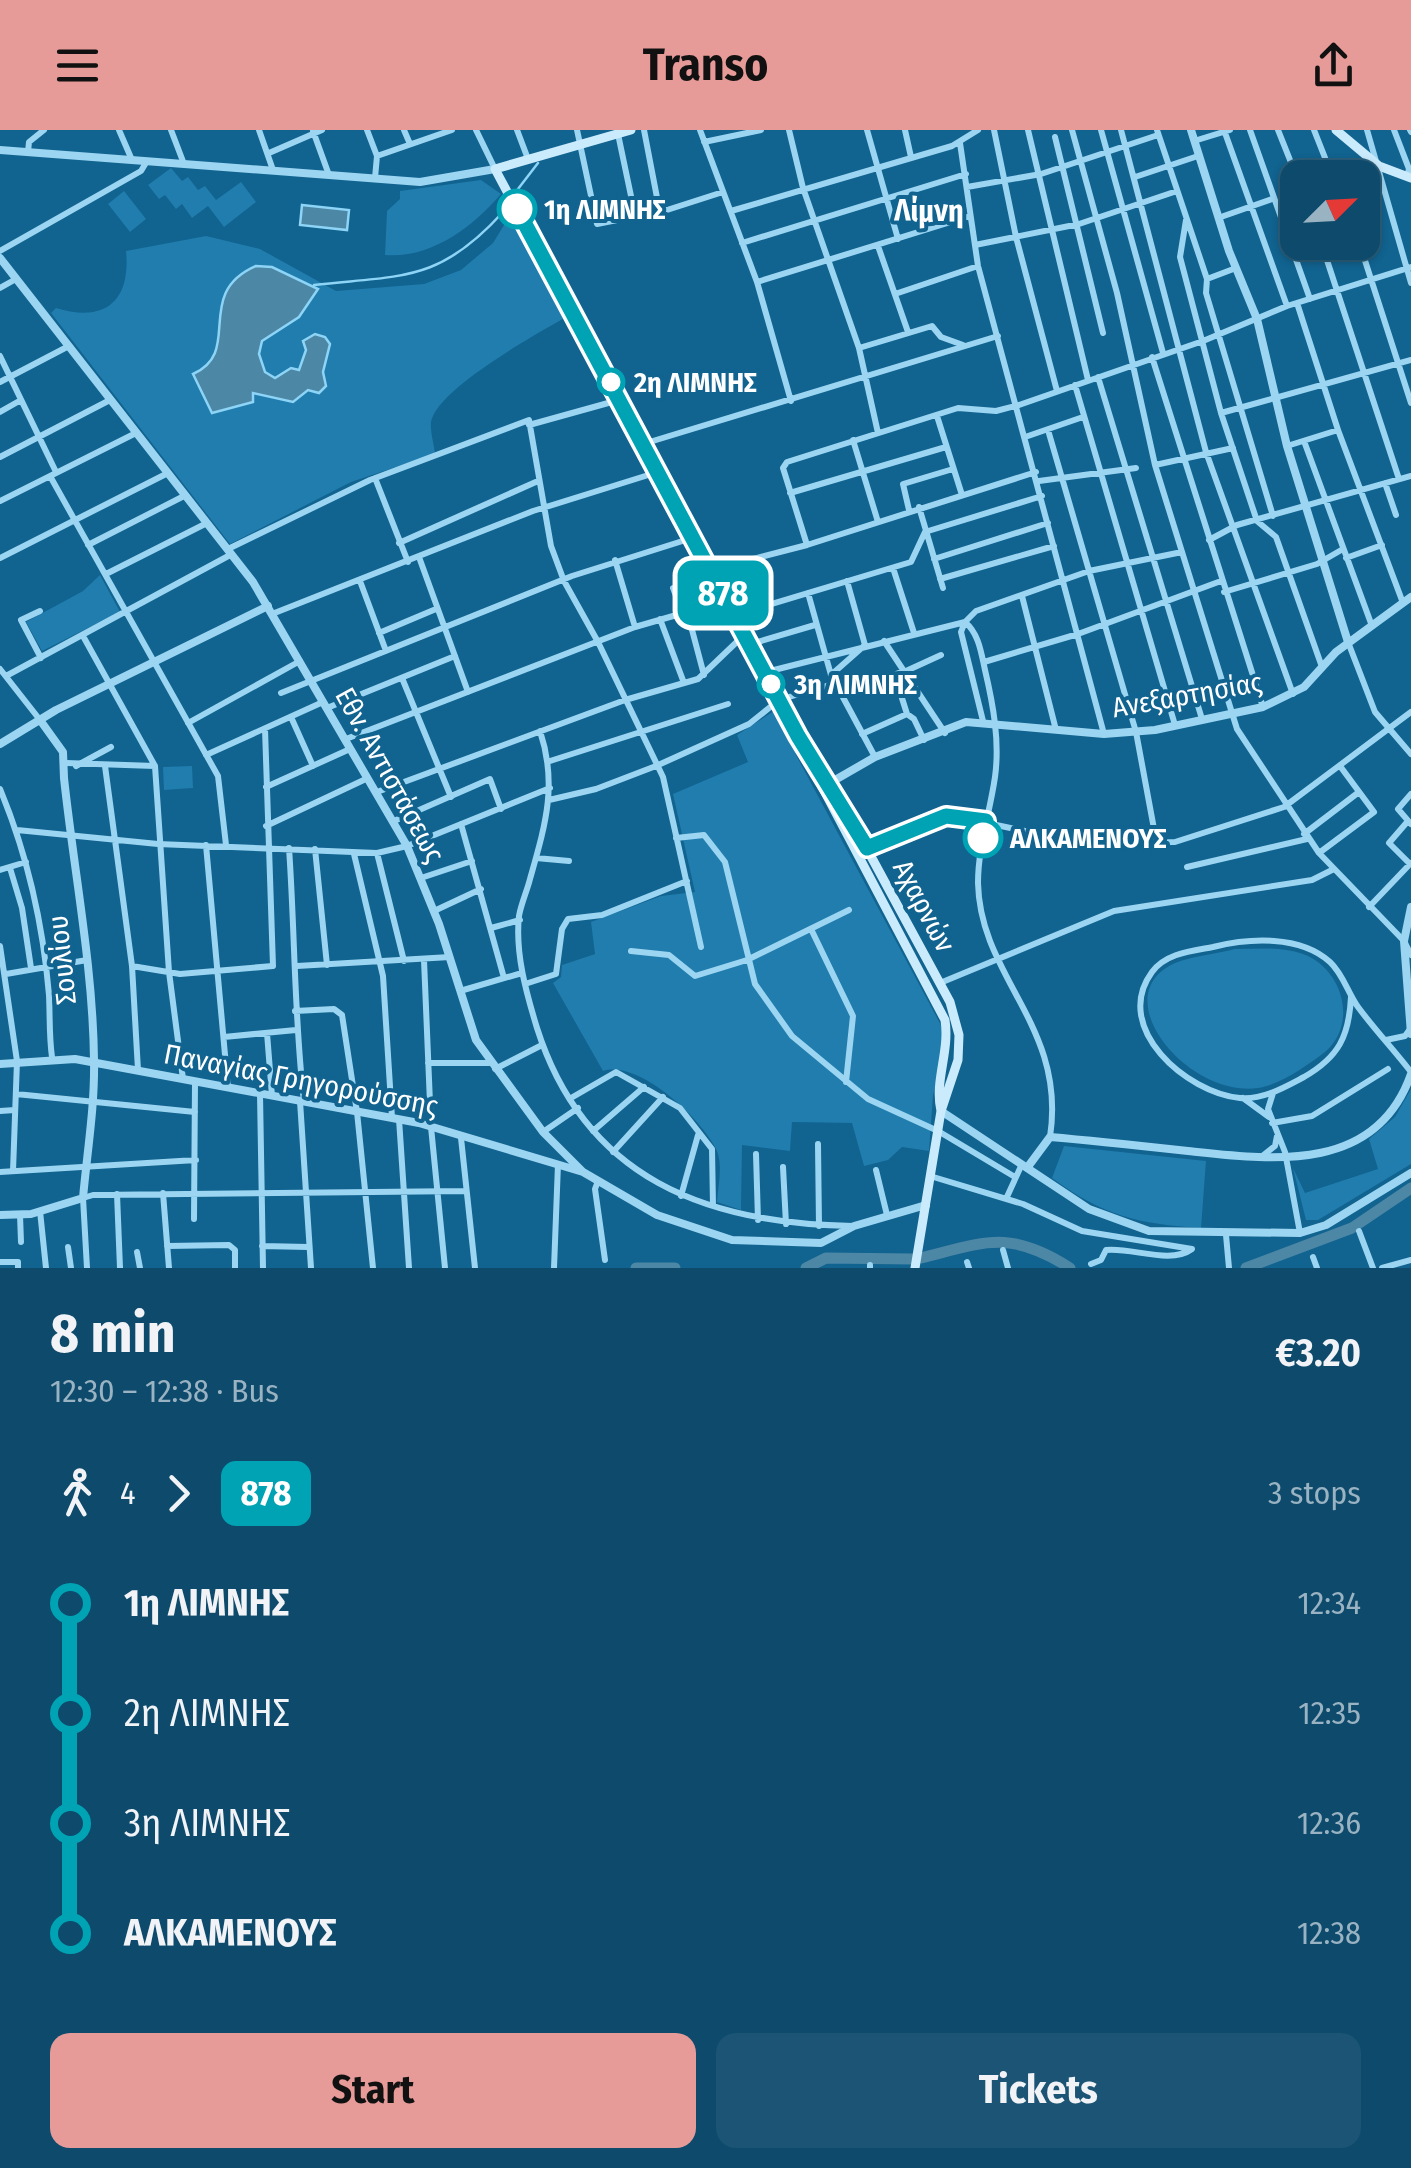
<!DOCTYPE html>
<meta charset="utf-8">
<style>
body{margin:0;font-family:"Fira Sans Condensed",sans-serif;background:#1b5474;color:#f1f3f6;height:100vh;display:flex;flex-direction:column;font-size:38px;white-space:nowrap}
*{box-sizing:border-box;margin:0}
p{font-size:32px;color:#9ab3c2}
.icon{flex:none;width:55px;height:55px;fill:none;stroke:currentColor;stroke-width:2;stroke-linecap:round;stroke-linejoin:round}
.map{position:relative;height:1138px;overflow:hidden}
.side{display:flex;flex-direction:column;background:#0d4a6c;flex:1}
.side>*{flex:none}
.badge{padding:0 20px;border-radius:15px;font-size:35px;line-height:65px}
.needle{width:65px;rotate:66deg}
.fabs{position:absolute;left:1280px;top:30px;display:grid;gap:20px}
.fabs a{display:grid;place-items:center;width:100px;height:100px;border-radius:20px;background:#0d4a6c;box-shadow:0 2px 8px #0004,0 0 0 2px #2d627f;font-size:50px}
.map>.badge{position:absolute;translate:-50% -50%;box-shadow:0 0 0 5px #fff}
.legs{display:flex;align-items:center;gap:15px;height:110px;padding:0 50px;font-size:32px}
.legs p{margin-inline-start:auto}
.overview{display:flex;align-items:center;justify-content:space-between;height:170px;padding:0 50px}
h1{font-size:55px;font-weight:700;line-height:75px}
.cta{display:flex;gap:20px;margin-top:auto;padding:20px 50px}
.cta a{flex:1;height:115px;border-radius:20px;background:#e69b98;color:#111;font-size:40px;font-weight:700;line-height:115px;text-align:center}
.cta a+a{background:#1b5474;color:#f1f3f6}
ul{padding:0 50px;list-style:none}
li{display:flex;align-items:center;gap:35px;height:110px;font-size:38px}
li i{display:grid;place-items:center;width:15px;height:100%;margin:0 12px;background:currentColor}
li i::after{content:'';width:25px;height:25px;margin:-12px;border:8px solid;border-radius:50%;background:#0d4a6c}
li p{margin-inline-start:auto}
li:first-child i{background:linear-gradient(#0000 50%,currentColor 0)}
li:last-child i{background:linear-gradient(currentColor 50%,#0000 0)}
header{display:flex;justify-content:space-between;align-items:center;height:130px;padding:0 50px;background:#e69b98;color:#111;font-size:45px;font-weight:700}
.map>svg:first-child{display:block}
.green{fill:#207dad}
.water{fill:#4c87a6;stroke:#8dd4f6;stroke-width:2.5}
.lines{fill:none;stroke-linecap:round;stroke-linejoin:round}
.stream{stroke:#8dd4f6;stroke-width:2.5}
.river{stroke:#4c87a6;stroke-width:11}
.minor{stroke:#9bd5f2;stroke-width:6}
.tertiary{stroke:#9bd5f2;stroke-width:8}
.secondary{stroke:#caebfc;stroke-width:9}
.line-1-casing{stroke:#fff;stroke-width:22}
.line-1{stroke:#00a3b4;stroke-width:15}
.stop-1-dot{fill:#fff;stroke:#00a3b4;stroke-width:5}
.labels{text-anchor:middle;dominant-baseline:central;stroke-width:8;stroke-linejoin:round;paint-order:stroke}
.stop-label{font-size:28px;font-weight:bold;fill:#fff;stroke:#116390;text-anchor:start}
.street-label{font-size:28px;fill:#fff;stroke:#116390}
.neighbourhood-label{font-size:30px;font-weight:bold;fill:#fff;stroke:#116390}
</style>
<header><svg class="icon" aria-label="menu" viewBox="0 0 24 24"><path d="M4 6h16M4 12h16M4 18h16"/></svg>Transo<svg class="icon" aria-label="share" viewBox="0 0 24 24"><path d="M12 15V3M7 8l5-5 5 5M5 13v7h14v-7"/></svg></header>
<div class="map">
<svg width="1411" height="1138" viewBox="0 0 1411 1138">
<rect width="100%" height="100%" fill="#116390"/>
<!-- green -->
<path class="green" d="M171,38l11,13 6,-4 10,13 7,-4 11,14 25,-18 15,20 -32,25 -16,-21 -16,12 -10,-14 -6,5 -11,-14 -6,4 -11,-14z
M481,50l20,14c-29,34 -71,65 -116,61l2,-44 13,-12v-8z
M124,61l22,28 -16,13 -22,-28z
M512,82l56,104c-30,17 -131,73 -137,106 -1,9 3,22 4,32l-84,28 -121,62 -179,-231 5,-5c48,15 75,-6 70,-57l80,-15 54,13 76,42 88,-7 37,-14 32,-27z
M100,445l20,37 -78,39 -16,-29 57,-31z
M780,577l16,48 147,274 2,21 -12,45 -4,56 -27,-4 -14,13 -24,6 -12,-43 -60,-1 -2,29 -48,-6 -1,65 -24,-8c1,-17 7,-39 -2,-55 -16,-30 -76,-87 -112,-76l-50,-88 8,-6 1,-12 33,-11 -4,-32 70,-26 34,-4 -22,-98 75,-32 -11,-27z
M192,636l1,22 -29,2 -1,-23z
M1235,819c23,0 46,-3 68,5 39,14 56,69 22,98 -17,13 -45,33 -67,36 -71,10 -155,-93 -83,-125 18,-7 41,-9 60,-14z
M1411,959v75l-93,56h-12l-13,-52 12,25 73,-24 -9,-30 26,-22z
M1064,1016l142,15 -5,67c-63,-4 -97,-12 -149,-50z"/>
<!-- water -->
<path class="water" d="M302,75l47,5 -2,20 -47,-5z
M256,136l16,1 46,22 -19,28 -37,24 -3,13 6,18 10,6 16,-10 8,2 7,-20 -3,-9 12,-7 10,3 5,7 -7,28 3,14 -7,7 -11,-3 -15,12 -40,-9v9l-41,11 -19,-39c51,-22 -1,-80 63,-108z"/>
<g class="lines">
<!-- stream -->
<path class="stream" d="M518,59l20,-26
M314,155c88,-10 125,-2 189,-73"/>
<!-- river -->
<path class="river" d="M921,1128c64,-16 89,-29 149,10
M636,1138h39
M806,1138l20,-10 87,1
M1246,1138l106,-40 59,-40"/>
<!-- minor -->
<path class="minor" d="M119,0l13,30
M171,0l13,34
M259,0l14,40
M367,0l10,26 -2,22
M404,0l6,14
M476,0l19,39
M517,0l11,29
M577,0l20,94 70,-14 56,-18
M644,0l15,78
M700,0l57,152 34,119
M789,0l14,58 56,160 19,85
M867,0l31,109
M905,0l6,27
M994,0l22,107 41,154
M1028,0l60,250
M1072,0l45,163 38,172 82,264 82,124 85,88 7,14
M1101,0l62,223
M1121,0l85,322 87,242
M1157,0l50,149 -1,14 67,223
M1224,0l63,176
M1250,0l60,169
M1278,0l20,50
M1314,0l19,48
M1367,0l44,153
M1394,0l15,39 -2,7
M1410,0l1,2
M313,1l16,44
M618,4l17,81
M1055,7l48,196
M1194,11l36,-11
M704,12l57,-12
M960,13l18,123 126,468
M28,22l1,-10 15,-12
M269,23l53,-23
M377,26l75,-26
M1135,47l63,-21
M1362,52l16,-6
M967,57l74,-13 117,-39
M731,81l221,-65 26,-16
M1218,88l54,-19
M1186,90l-6,37 41,156 36,108 19,16 46,130
M1321,112l78,237
M1359,112l52,161
M742,113l224,-69
M975,115l104,-21 98,-33
M878,116l30,86
M0,121l141,-80 6,-10
M1207,149l29,-11
M757,152l213,-66
M0,158l16,-9
M895,164l83,-28
M1297,173l41,127 65,173
M859,218l73,-22 9,11 22,8
M0,226l56,116
M1152,227l111,350
M1098,247l104,342
M0,252l67,-35
M1075,255l100,340
M0,282l21,-12
M1221,283l190,-53
M937,286l25,79
M529,295l90,-25
M1048,300l88,302 21,113
M1028,306l55,-19
M853,310l25,82
M1304,311l68,185
M643,314l355,-108
M1287,316l51,-16
M0,327l110,-57
M1155,335l78,-17
M50,346l168,300 8,69
M375,348l33,84
M1039,351l97,-13
M1385,353l11,32
M790,363l156,-46
M0,371l136,-68
M919,377l24,81
M909,380l-6,-26 50,-15
M1209,410l28,-15 174,-49
M399,413l139,-62
M88,415l98,-50
M807,415l229,-73
M228,419l142,-69 159,-60 22,126 13,35 34,61 65,135 38,170
M419,427l49,135
M0,428l168,-85
M1346,428l36,-13
M934,429l114,-36
M615,430l20,67
M893,438l21,65
M711,440l96,-25 -24,-77 4,-6 171,-54 38,3 23,-6 184,-64 84,-35 124,-39
M106,444l101,-51
M940,449l114,-33
M360,451l26,70
M673,458l9,24
M1224,462l93,-28 26,-15
M808,463l23,82 44,82
M1022,466l34,134
M40,481l-19,9 20,38
M687,481l17,64
M272,484l261,-103 125,-39
M735,485l176,-53 14,-30 117,-36
M660,489l24,64
M965,492c14,12 16,30 20,48 8,34 15,71 10,107 -5,35 -17,70 -17,106 2,95 89,143 72,254
M965,492l-4,10 22,89
M379,503l57,-24
M83,506l72,130 14,206 14,107
M884,511l61,92
M1348,512l27,70 36,42
M751,514l64,-19
M984,532l94,-28 143,-53
M0,539l40,51
M906,541l35,-16
M766,542l199,-50 11,-11 113,-40 93,-19
M831,545l34,-30 -18,-64
M6,546l226,-122
M402,548l49,119
M281,563l291,-117 120,-38
M844,566l57,-24
M327,578l128,-52
M907,584l-6,-19 10,-19
M291,587l22,49
M188,593l112,-62
M540,601c18,54 5,95 -10,148 -3,12 -9,25 -11,37 -4,37 7,76 18,112 48,151 170,196 316,198
M862,604l45,-20 7,5 10,21
M346,609l289,-112 90,-26
M206,625l117,-53
M550,631l178,-57
M66,633l89,3
M76,636l35,-19
M105,636l27,200 6,104
M266,657l84,-38
M0,659c27,65 43,135 49,206 1,20 0,41 3,62
M377,662l248,-92 73,-21 45,-43
M1411,664l-13,15 13,15
M549,670l47,-11 60,-23 93,-42 30,-24 57,-17
M394,691l96,-42 11,30
M1408,691l-19,22 21,21
M461,694l43,154
M266,696l102,-48
M17,700l141,14 219,9 30,-7 143,-58
M1304,704l55,-42
M676,708l28,-3 21,27 30,122 37,52 76,63 70,32 77,46
M206,715l22,243
M289,718c6,85 5,169 15,254
M315,719l12,116
M865,720l89,-34 127,27 94,-1 109,-35 127,-95
M377,723l27,108
M1319,723l55,-41 -34,-46
M354,724l29,122 9,142
M536,728l33,3
M1187,737l120,-28
M10,738l12,40 9,60
M0,740l26,-8
M421,748l51,-17
M1369,777l42,-44
M434,781l47,-22
M491,798l29,-8
M811,799l42,87 -7,66
M0,816l17,115 -4,110
M631,821l38,4 26,21 52,-16 102,-50
M424,830l7,167 14,141
M132,836l48,8 93,-8 -8,-237
M297,836l153,-9
M6,844l81,-14
M940,853l174,-72 198,-31 20,-10
M525,854l31,-10 6,-45 6,-10 34,-4 85,-34
M460,861l62,-18
M1351,867c-2,39 -12,60 -47,80 -19,10 -41,23 -64,21 -53,-5 -129,-70 -88,-126 14,-19 40,-21 61,-25 37,-9 87,-12 117,15 13,12 18,31 28,45 17,23 36,43 53,65
M295,881l39,-2 8,6 15,97 16,156
M267,903l5,63
M224,907l72,-7
M1386,910l19,-4 5,-7
M428,933h61
M495,939l47,-24
M1273,963l-5,16 17,43 15,81
M16,964l179,18
M260,964l3,174
M571,968l45,-26 64,36 32,41 1,57
M1243,968l26,19
M300,971l11,167
M0,981l15,-1
M399,989l10,149
M1272,993l40,-7 76,-47
M593,1001l51,-44
M543,1002l35,-24
M461,1008l14,130
M818,1014l1,82
M613,1022l50,-55
M756,1024l2,66
M1261,1027l14,-11 2,-10
M783,1037l3,57
M876,1040l11,45
M0,1042l196,-12
M930,1046l93,28 59,27 110,18c-22,16 -60,-2 -86,1l-5,10 -10,4
M598,1051l-3,8 10,71
M163,1063l6,75
M117,1064l3,74
M681,1066l17,-61
M1006,1069l16,-35
M40,1081l6,57
M20,1085l1,27
M194,1089l1,-137
M1359,1101l14,37
M1226,1105l3,33
M167,1116l62,-1 6,5v18
M262,1116l46,1
M68,1117l3,21
M1003,1120l5,18
M137,1122l3,16
M1313,1127l4,11
M0,1132h18v6
M967,1132l2,6
M870,1135v3
M87,1138l-4,-70 10,-3 373,-4
M554,1138l4,-104
M1382,1138l29,-8"/>
<!-- tertiary -->
<path class="tertiary" d="M1191,0l38,121 28,68 30,127 61,196
M0,20l420,32 75,-13
M0,128l253,324 154,264 32,78 37,116 67,92 40,40
M0,614l56,-34 212,-104
M828,654l47,-27 91,-35 138,12 51,-4 108,-23 41,-20 32,-35 75,-55
M1411,777l-7,34 7,93
M0,934l75,-5 344,64 164,49 74,43 75,25 89,3 33,-17 72,-21
M941,981l148,98 60,22 151,2 26,-8 85,-52
M1027,1038l23,-31c46,4 92,9 138,14 84,9 188,23 223,-77
M0,1085l31,-1 52,-16c4,-45 12,-92 11,-138 -1,-94 -20,-188 -30,-282l-1,-26 -23,-32"/>
<!-- secondary -->
<path class="secondary" d="M631,0l-136,39 302,567 64,102 89,164 9,33 -1,25 -17,51
M1336,0l43,36 32,12
M799,613l146,277c5,32 -11,61 -4,91l-26,157"/>
</g>
<g class="lines">
<defs>
<path id="line-1" d="M517,79l281,527 69,112 79,-32 40,5 -3,17"/>
</defs>
<!-- line-1 casing -->
<use href="#line-1" class="line-1-casing"/>
<!-- line-1 -->
<use href="#line-1" class="line-1"/>
</g>
<!-- markers -->
<g class="stop-1-dot">
<circle cx="517" cy="79" r="18"/>
<circle cx="611" cy="252" r="12"/>
<circle cx="771" cy="554" r="12"/>
<circle cx="983" cy="708" r="18"/>
</g>
<g class="labels">
<!-- stop labels -->
<g class="stop-label">
<text x="544" y="79">1η ΛΙΜΝΗΣ</text>
<text x="634" y="252">2η ΛΙΜΝΗΣ</text>
<text x="794" y="554">3η ΛΙΜΝΗΣ</text>
<text x="1010" y="708">ΑΛΚΑΜΕΝΟΥΣ</text>
</g>
<!-- street labels -->
<g class="street-label">
<text transform="translate(1187 565) rotate(-10)">Ανεξαρτησίας</text>
<text transform="translate(390 645) rotate(61)">Εθν. Αντιστάσεως</text>
<text transform="translate(924 776) rotate(62)">Αχαρνών</text>
<text transform="translate(62 830) rotate(-96)">Σουλίου</text>
<text transform="translate(301 950) rotate(11)">Παναγίας Γρηγορούσσης</text>
</g>
<!-- neighbourhood labels -->
<g class="neighbourhood-label">
<text x="929" y="81">Λίμνη</text>
</g>
</g>
</svg>
<div class="fabs">
<a><svg class="needle" viewBox="-14 -14 28 28"><path d="M0-13l5 13h-10z" fill="#e53935"/><path d="M0 13l5-13h-10z" fill="#9ab3c2"/></svg></a>
</div>
<b class="badge" style="left:723px;top:463px;background:#00a3b4;color:#fff">878</b>
</div>
<section class="side">
<div class="overview"><div><h1>8 min</h1><p>12:30 – 12:38 · Bus</p></div><b>€3.20</b></div>
<div class="legs"><svg class="icon" aria-label="walk" viewBox="0 0 24 24"><circle cx="13" cy="4" r="2"/><path d="M13 8l-2 6 4 7M11 14l-3 7M7 12l3-4h3l4 4"/></svg>4<svg class="icon" aria-label="forward" viewBox="0 0 24 24"><path d="M9 5l7 7-7 7"/></svg><b class="badge" style="background:#00a3b4;color:#fff">878</b><p>3 stops</p></div>
<ul>
<li><i style="color:#00a3b4"></i><b>1η ΛΙΜΝΗΣ</b><p>12:34</p></li>
<li><i style="color:#00a3b4"></i><span>2η ΛΙΜΝΗΣ</span><p>12:35</p></li>
<li><i style="color:#00a3b4"></i><span>3η ΛΙΜΝΗΣ</span><p>12:36</p></li>
<li><i style="color:#00a3b4"></i><b>ΑΛΚΑΜΕΝΟΥΣ</b><p>12:38</p></li>
</ul>
<div class="cta"><a>Start</a><a>Tickets</a></div>
</section>
